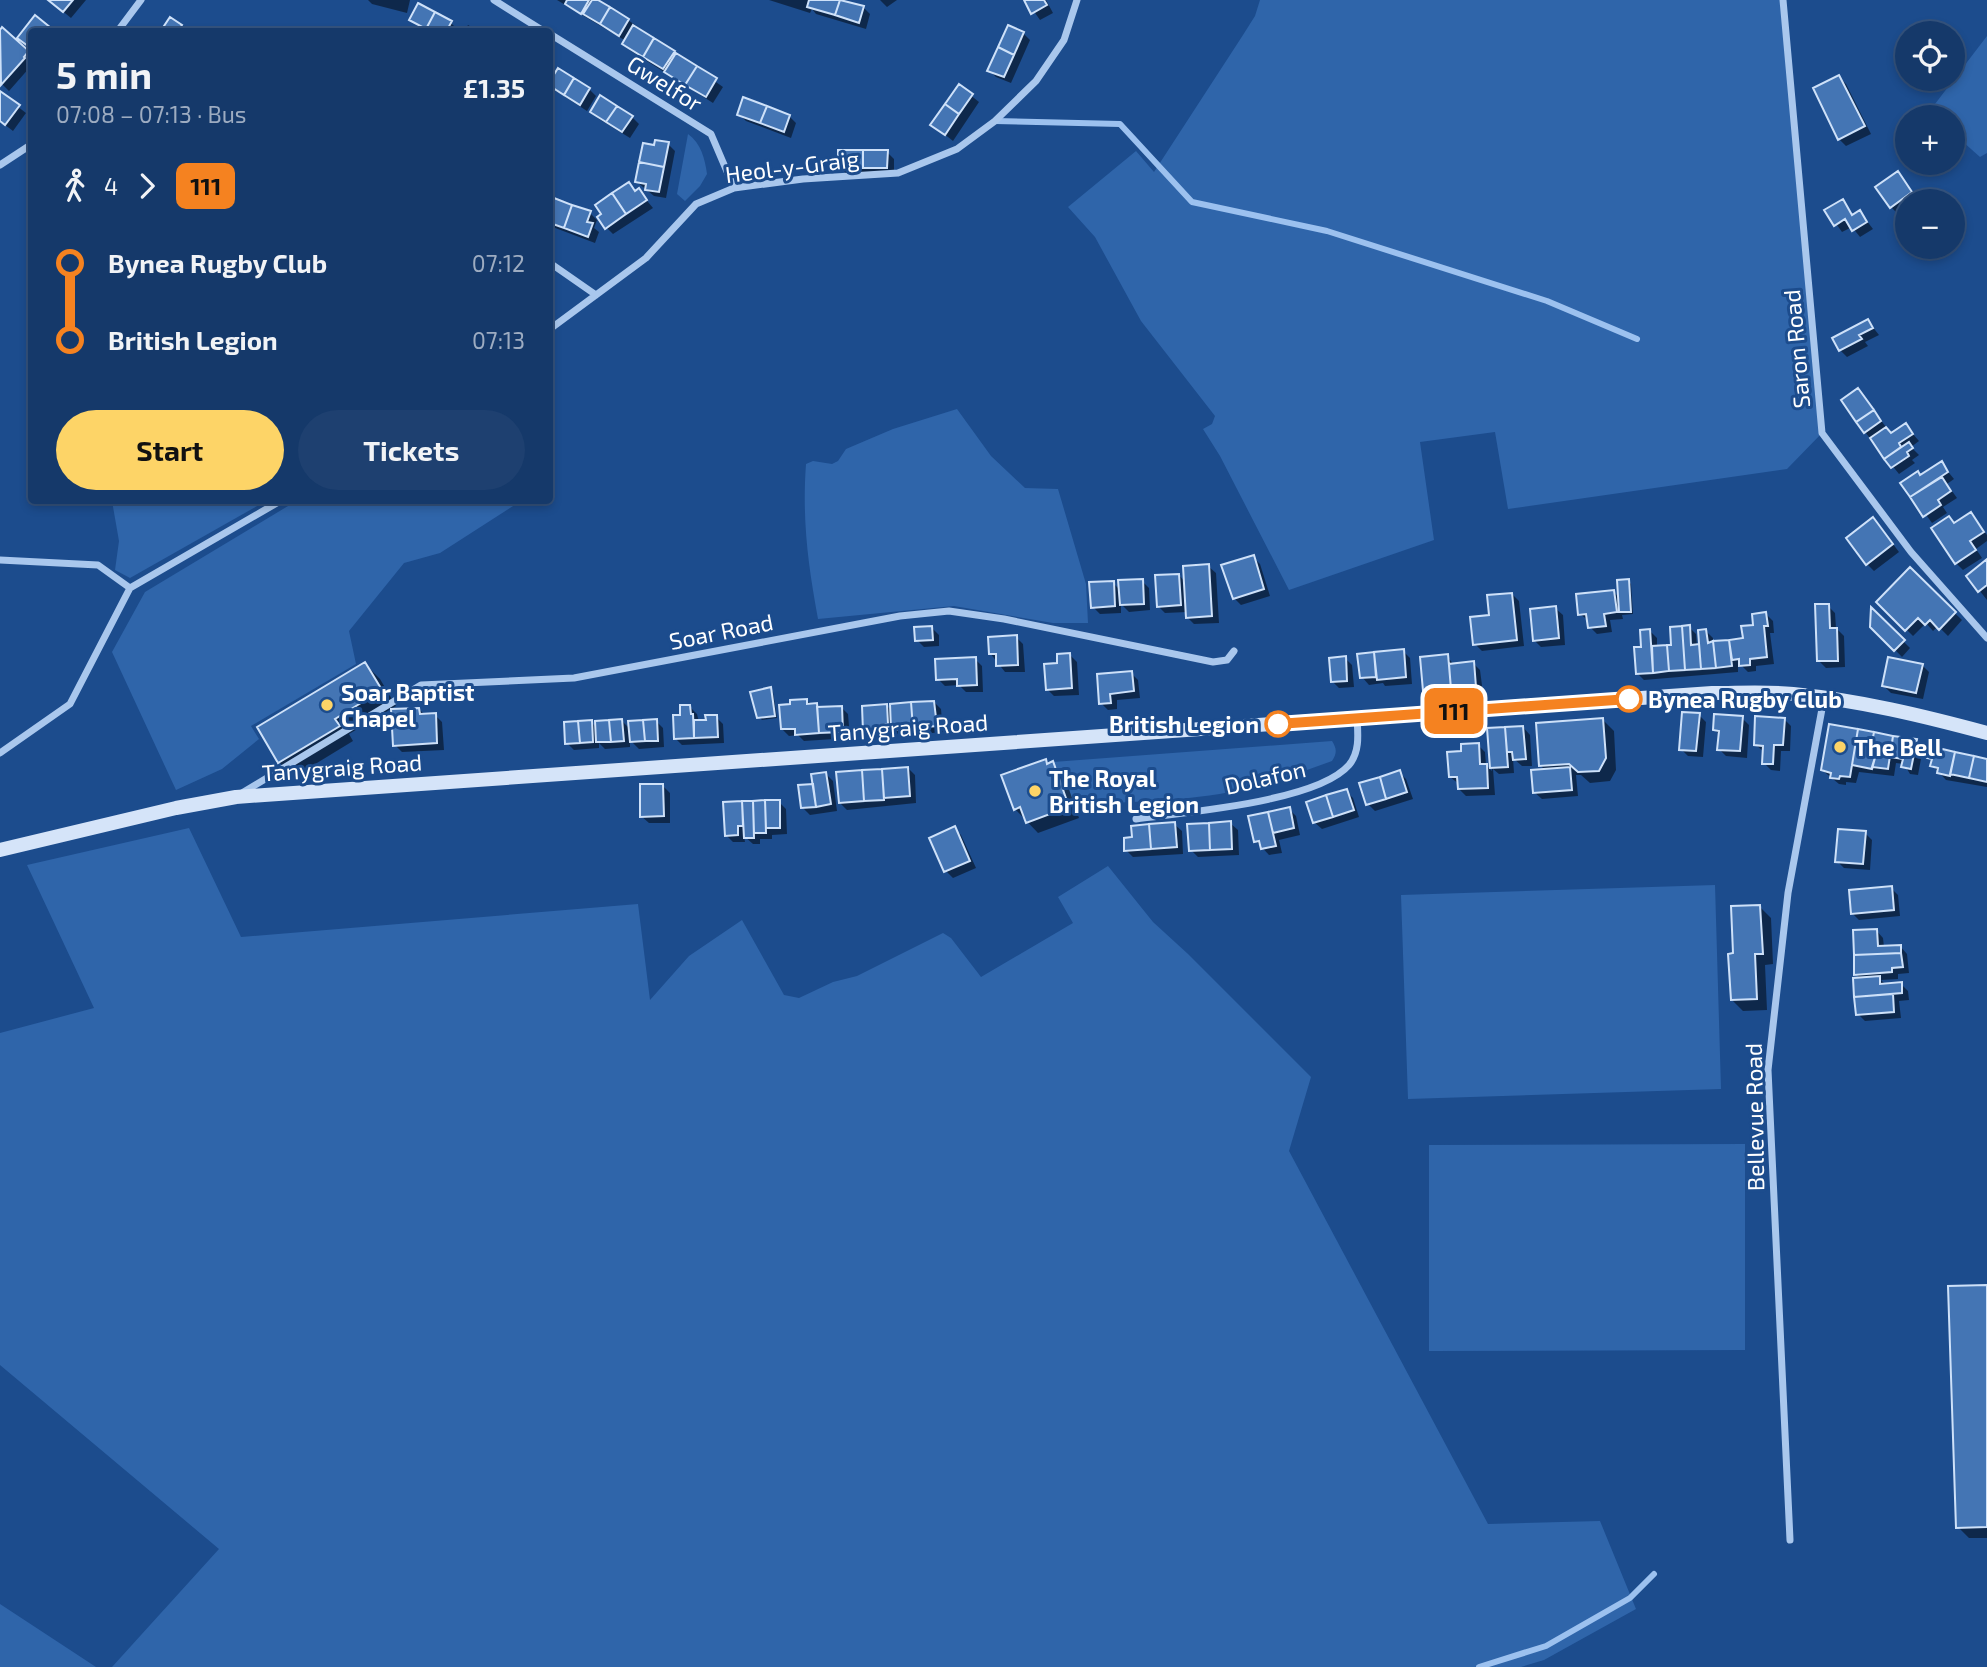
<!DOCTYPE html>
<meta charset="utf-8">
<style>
body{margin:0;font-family:"Exo 2",sans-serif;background:#1e4070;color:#f1f3f6;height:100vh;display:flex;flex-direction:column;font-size:26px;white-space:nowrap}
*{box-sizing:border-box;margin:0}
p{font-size:23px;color:#9dacc1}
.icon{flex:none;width:38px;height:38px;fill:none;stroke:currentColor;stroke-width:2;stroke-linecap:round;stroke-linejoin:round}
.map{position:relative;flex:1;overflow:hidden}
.side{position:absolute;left:28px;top:28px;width:525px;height:476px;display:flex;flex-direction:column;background:#15396a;border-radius:7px;box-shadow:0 4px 10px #0003,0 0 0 2px #34537e}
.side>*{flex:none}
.badge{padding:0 14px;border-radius:10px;font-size:24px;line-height:46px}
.controls{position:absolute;left:1895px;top:21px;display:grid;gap:14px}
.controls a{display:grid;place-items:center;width:70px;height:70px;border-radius:50%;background:#15396a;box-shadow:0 4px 10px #0003,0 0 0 2px #34537e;font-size:35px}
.map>.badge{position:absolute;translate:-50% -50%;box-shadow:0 0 0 4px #fff}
.legs{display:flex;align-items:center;gap:10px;height:77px;padding:0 28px;font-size:23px}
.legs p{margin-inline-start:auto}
.summary{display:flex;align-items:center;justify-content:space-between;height:119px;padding:0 28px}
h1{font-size:38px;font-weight:700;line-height:52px}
.cta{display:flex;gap:14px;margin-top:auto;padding:14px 28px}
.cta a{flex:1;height:80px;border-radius:42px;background:#fdd467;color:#111;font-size:28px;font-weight:700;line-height:80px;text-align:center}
.cta a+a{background:#1e4070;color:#f1f3f6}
ul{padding:0 28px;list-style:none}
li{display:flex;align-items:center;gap:24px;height:77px;font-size:26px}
li i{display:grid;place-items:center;width:10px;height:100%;margin:0 9px;background:currentColor}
li i::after{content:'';width:18px;height:18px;margin:-9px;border:5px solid;border-radius:50%;background:#15396a}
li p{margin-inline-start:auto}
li:first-child i{background:linear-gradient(#0000 50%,currentColor 0)}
li:last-child i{background:linear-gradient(currentColor 50%,#0000 0)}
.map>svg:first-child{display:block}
.green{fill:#2f65aa}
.shadow{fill:#0007}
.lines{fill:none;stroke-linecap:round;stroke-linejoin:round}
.stream{stroke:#9cc1ef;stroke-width:6}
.building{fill:#4475b4;stroke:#cee1f9;stroke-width:2}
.minor{stroke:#a9c7ed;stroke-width:7}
.secondary{stroke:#d5e4f9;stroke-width:14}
.line-1-casing{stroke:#fff;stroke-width:16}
.line-1{stroke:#f58220;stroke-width:10}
.stop-1-dot{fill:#fff;stroke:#f58220;stroke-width:3.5}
.poi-dot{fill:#fdd467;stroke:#1c4c8d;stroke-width:2.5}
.labels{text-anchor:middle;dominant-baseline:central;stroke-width:6;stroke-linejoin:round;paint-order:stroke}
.street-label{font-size:23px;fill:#fff;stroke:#1c4c8d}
.poi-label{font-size:23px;font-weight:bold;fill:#fff;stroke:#1c4c8d;text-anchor:start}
.stop-label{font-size:23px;font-weight:bold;fill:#fff;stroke:#1c4c8d;text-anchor:start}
</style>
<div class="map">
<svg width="1987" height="1667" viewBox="0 0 1987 1667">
<rect width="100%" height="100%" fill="#1c4c8d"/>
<!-- green -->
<path class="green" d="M1260,0h520l42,433 -35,36 -279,40 -13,-77 -75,10 14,98 -145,50 -69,-134 -17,-27 9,-5 3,-8 -74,-95 -46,-84 -27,-30 68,-56 18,21 89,-137 12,-19z
M1987,36v117l-7,4 -27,-24v-16h-15l-3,-13z
M688,134c13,9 17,25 19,40l-7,12 -15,15 -8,-7z
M957,409l34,47 34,32 33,1 28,95 2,39h-35l-99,-17 -136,13c-10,-55 -16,-99 -12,-155l7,-3 19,3 6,-3 8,-12 47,-20z
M298,500l223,1 -81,52 -36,10 -55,68 7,33 -105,62 8,13 -37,30 -46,21 -64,-138 33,-60z
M112,501v-1l154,1 -136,77 -15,-8 4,-29z
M1332,741c5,8 5,12 0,20 -30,11 -60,22 -92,29 -54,12 -111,11 -165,15l-6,2 -16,-45z
M189,828l52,109 397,-33 12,96 39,-44 53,-36 42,75 15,3 34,-16 24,-6 86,-43 8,5 30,39 92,-54 -15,-26 50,-31 45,56 35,32 123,123 -22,74 199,373 112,-3 36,88 -92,51 -23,7h-1409l107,-118 -219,-184v-332l94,-25 -67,-143z
M1715,885l6,204 -313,10 -7,-204z
M1745,1144v206l-316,1v-206z
M0,1604l96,63h-96z"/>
<!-- shadow -->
<path class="shadow" d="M49,0h37l-15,18z
M368,0h42l-3,13 -35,-9z
M557,0h37l34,20 95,67 -10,16 -82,-52 -7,-7 2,-3z
M769,0h71l23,7 7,7 -4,15 -50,-15 -4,-5 -2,4z
M880,0h17l-10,7z
M1026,0h20l7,13 -13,7z
M411,20l40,3 7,7 -32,2z
M468,25l12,7h-16z
M2,30l30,26 -1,10 -22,25 -9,-9v-49z
M1023,33l7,7 -19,43 -15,-6 -7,-7z
M558,70l31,19 7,7 -9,15 -31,-20 -6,-7z
M1839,77l7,7 25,50 -25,12 -7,-7 -23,-50z
M959,86l20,16 -26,39 -20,-16z
M0,93l26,20 -13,18 -13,-10z
M592,112l40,5 7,7 -9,14 -31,-19z
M739,114l50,2 7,7 -5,15 -45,-17z
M668,144l7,7 -9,47 -12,-2 -17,-14 18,-35z
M887,152l7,7v15h-47l-8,-7z
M1897,173l21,27 -10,1v6l-10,7 -7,-7z
M628,184l8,8 3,-1 14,17 -40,26 -7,-7z
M1843,202l11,14 6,-4 13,17 -13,8 -8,-10 -10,5 -15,-21z
M550,210l40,3 7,7 -3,8 5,4 -4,11 -45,-17z
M1868,321l11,14 -14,7 3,4 -21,11 -7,-7z
M1858,390l34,45 13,-10 14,16 -8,6 8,8 -7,5 3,3 -16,11 -34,-42z
M1941,463l13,16 -7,5 10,14 -14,9 4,6 -15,10 -29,-40 18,-6z
M1971,514l16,21v6l-11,8 6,9 -19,12 -7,-7 -7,-45 6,6z
M1880,527l19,25 -25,19 -7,-7z
M1253,557l7,7 10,32 -29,9 -7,-7z
M1987,562v38l-19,-24z
M1208,566l8,7 3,50 -25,1 -7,-7v-5l-22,1 -7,-7 21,-31 6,7z
M1910,570l52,50 -14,16 -10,-10 -5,5 -7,-8 -13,13 -34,-34z
M1142,581l7,7 1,22 -21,2 -8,-8v9l-21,1 -7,-7 20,-24 8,8z
M1628,581l3,3 2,30 -11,1 1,4 -13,1 2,12 -15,2 -7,-7 -1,-6 -9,-7 34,-22 6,7z
M1512,594l7,7 5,45 -42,5 -7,-7 16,-28z
M1828,606l7,7 1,15 8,8 1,31 -19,1 -7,-7z
M1555,608l8,7 2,30 -24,2 -7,-7z
M1873,611l37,37 -8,9 -30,-31z
M1766,614l7,7 1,12h-4l4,31 -18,2v5l-8,1 -6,-6 -4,1v5l-94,8 -7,-7 13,-42 7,7v10l16,-2 16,-19 7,7 1,12h4l5,-15 7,7v6l32,-4z
M932,628l7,7v11l-15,1 -7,-7z
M1016,637l7,7 2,28h-20l-15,-19z
M1403,651l7,7 2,26 -27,2 -2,-3 -14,2 -7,-8 -3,-22z
M1070,655l7,7 2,33 -25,1 -7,-7 12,-25z
M1447,656l7,9 19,-2 7,7 3,23 -51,5 -7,-8z
M1345,658l7,7 2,22 -15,1 -7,-7z
M975,659l7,7 1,26h-17l-7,-7 -14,1 -7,-7z
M365,664l15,15 16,27 -47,28 4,7 -59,36 -15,-15z
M1922,665l7,7 -6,27 -32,-6 -7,-7z
M1131,673l7,7 2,18 -23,2v9l-9,1 -7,-7z
M770,689l3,3 4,26 -15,2 -3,-3z
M807,701l13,8 21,-2 7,7 2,24 -46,3 -6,-6 -9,1 -7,-7z
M934,702l7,7 2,23 -43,4 -5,-5h-9l1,6 -15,1 -7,-7 21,-26 6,6z
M690,707l7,7 2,8 9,-1 8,-4 7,7 1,19 -42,2 -7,-7 7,-22z
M419,709l6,6h10l7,7 2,28 -42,2 -7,-7z
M1699,715l7,7 -3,35 -15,-1 -7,-7z
M1742,718l7,7 -2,33 -21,-2 -7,-7 1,-14 -5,-5z
M1784,719l7,7 -1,25h-9l-1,20 -9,-1 -7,-7v-11l-9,-8z
M1603,720l11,11 2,39 -6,11 -20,2 -9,-8h-5l2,21 -36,3 -8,-7 12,-21 -5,-5z
M622,721l9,9 25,-9 7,7 1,19 -25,2 -9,-9v7l-25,2 -6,-6v5l-25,2 -7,-7 24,-21 6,6z
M1830,726l86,15 7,7 -5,27 -8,-1 -6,-10 -8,-1 -2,13 -35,-4 -3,11 -10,-1v3l-7,-1 -17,-14z
M1523,727l7,8 2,31h-10l-9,-8 1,15 -15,1 -6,-5 2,26 -29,1 -7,-7v-5l-9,-7 13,-24 15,-8 7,7 1,13 6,6 -3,-41z
M1929,758l58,3v26l-41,-7 -14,-15 1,-4z
M1045,761l4,4 4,-1 11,11 15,43 -41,15 -23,-24z
M908,768l7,7 1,28 -69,7 -7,-7 -2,-29z
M1399,772l7,7 7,20 -38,12 -7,-7z
M826,774l7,7 4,30 -27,4 -7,-7 12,-23z
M663,786l7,7v30h-21l-8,-7z
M1346,791l7,7 6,19 -37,12 -8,-7z
M779,802l7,7 1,25 -15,1v4h-12v5h-7l-9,-8 1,6h-12l-7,-7 -1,-31z
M1289,809l7,7 4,19 -21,5 3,13 -13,2 -13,-14 -6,-23z
M1230,823l8,7 1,25 -41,2 -7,-7z
M1174,824l8,7 1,23 -50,3 -7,-7z
M954,828l7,7 15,33 -23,10 -7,-7 -15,-33z
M1865,833l7,7 -2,30 -26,-2 -7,-7z
M1891,888l7,7 2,21 -41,4 -7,-7z
M1760,907l11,11 2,46 -8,1 2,45 -24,1 -11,-11 3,-45z
M1876,930l7,8 1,9 16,-1 7,8 2,19 -11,1v5l-17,1 5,5 15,-1 7,7 1,9 -10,1 2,17 -36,3 -7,-7 -3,-35h6l-5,-5z
M1987,1286v252h-18l-11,-11z"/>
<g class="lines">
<!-- stream -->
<path class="stream" d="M995,121l125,3 72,78 135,29 220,70 90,38
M1479,1667l67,-21 84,-48 24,-24"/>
</g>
<!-- building -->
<path class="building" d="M48,0h25l-10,12z
M567,0h22l-8,14 -16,-10z
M592,0h6l12,7 -10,17 -17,-10z
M809,0h31l-5,15 -28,-8z
M840,0l24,6 -5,17 -24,-8z
M1024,0h20l3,5 -16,9z
M418,3l17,9 -9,17 -17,-9z
M610,7l19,12 -10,17 -19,-12z
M435,12l17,9 -6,11 -20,-3z
M35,15l21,17h-24v17l-15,-11z
M170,17l12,8 -3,4 3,3h-22z
M633,25l21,13 -11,19 -21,-13z
M1008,25l16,7 -10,23 -16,-8z
M2,27l27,24 -5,6 1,1 -24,27 -1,-55z
M654,38l21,13 -12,18 -20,-12z
M998,47l16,8 -10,22 -17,-6z
M676,53l21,13 -12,19 -21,-13z
M697,66l20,12 -11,19 -21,-12z
M558,68l16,10 -10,17 -14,-9v-5z
M1839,75l26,51 -27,14 -25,-52z
M574,78l16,10 -10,17 -16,-10z
M959,84l14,10 -14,20 -14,-10z
M0,91l20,14 -15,20 -5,-4z
M600,95l17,11 -11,16 -16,-10z
M743,97l24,9 -7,17 -23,-8z
M945,104l14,10 -14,21 -15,-10z
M617,106l16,10 -11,16 -16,-10z
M767,106l23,9 -6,17 -24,-9z
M655,140l14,2 -5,25 -25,-5 4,-19 11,2z
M838,150h25v18h-25z
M863,150h25l-1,18h-24z
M639,162l25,5 -5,25 -14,-2 1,-6 -11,-2z
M1898,171l14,21 -22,16 -15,-21z
M629,182l6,9 4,-3 8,12 -21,14 -14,-21z
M612,193l14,21 -21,15 -8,-12 4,-3 -6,-9z
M554,198l18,7 -8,23 -14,-5v-15z
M1843,199l9,16 8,-5 7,12 -15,9 -7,-12 -11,7 -10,-16z
M572,205l19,6 -4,11 6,1 -5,14 -24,-9z
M1868,319l5,9 -14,7 3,4 -23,12 -7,-13z
M1858,388l16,22 -18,12 -15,-22z
M1874,410l7,11 -17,12 -8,-11z
M1906,423l7,11 -14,9 2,4 -17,12 -14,-21 16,-11 5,6z
M1909,442l4,6 -6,4 2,4 -18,12 -7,-9z
M1942,461l6,11 -38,25 -10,-14 18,-12 2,4z
M1942,477l9,14 -13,9 3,5 -18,12 -13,-20z
M1971,512l13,20 -14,9 6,9 -21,14 -24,-36 18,-12 5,7z
M1873,517l20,27 -27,21 -20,-27z
M1254,555l10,34 -31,10 -12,-34z
M1987,559v26l-9,7 -12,-16z
M1209,564l3,52 -26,2 -3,-52z
M1910,567l46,45 -17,18 -9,-10 -5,5 -7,-7 -13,13 -29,-29z
M1179,574l2,31 -24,2 -2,-32z
M1143,579l1,25 -24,1 -2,-25z
M1629,579l2,33h-12l-2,-32z
M1114,581l1,25 -24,2 -2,-26z
M1614,590l3,22 -13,2 2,12 -18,2 -2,-14 -8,1 -2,-21z
M1512,593l5,47 -44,5 -3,-28 19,-2 -2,-20z
M1815,604h14l1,24h7l1,33h-21z
M1556,606l3,32 -26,3 -3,-32z
M1871,607l34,33 -11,11 -24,-24z
M1766,612l2,14h-4l3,31 -17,2v6l-11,1v-7l-7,1 -3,-20 14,-2 -2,-12 12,-1 -1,-11z
M1690,625l1,20 8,-1 2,25 -16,1 -3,-44z
M932,626l1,14 -18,1 -1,-14z
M1682,626l3,44 -16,1 -2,-26h4l-1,-18z
M1650,629l3,44 -17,1 -2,-27h7l-1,-17z
M1706,629l2,14 5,-2 3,27 -15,1 -3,-39z
M1017,635l1,30 -22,1v-12h-7l-1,-17z
M1729,640l3,26 -16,2 -3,-27z
M1667,645l2,26 -16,2 -1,-27z
M1404,649l2,28 -29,3 -3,-28z
M1374,652l2,25 -16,1 -3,-24z
M1070,653l2,35 -26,2 -2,-26 13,-1v-9z
M1448,654l3,35 -28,2 -3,-34z
M1346,656l1,25 -16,1 -2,-24z
M976,657l1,28 -20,1v-7l-21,1 -1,-21z
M1888,657l35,7 -7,29 -34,-7z
M1474,661l2,26 -25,2 -2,-25z
M365,662l17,28 -47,29 5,7 -62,37 -21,-36z
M1132,671l2,20 -24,3 1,9 -12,1 -2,-30z
M771,687l4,29 -18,2 -7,-26z
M807,699v5l10,-1 2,30 -24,2v-6h-14l-2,-24 11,-1v-4z
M934,701l3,25 -24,2 -2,-26z
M911,702l2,26 -22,2 -1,-26z
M887,704l1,20 -8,1v6l-17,1 -1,-26z
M680,705h10l1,9h2l1,24 -20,1 -1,-24h7z
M842,706l1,26 -24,1 -2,-26z
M419,708l1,6 16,-1 1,30 -44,3 -2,-37z
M1682,712l18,1 -4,38 -17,-1z
M1714,714l29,2 -3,35 -23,-1 2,-19 -6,-1z
M705,715h12l1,22 -24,1v-18h12z
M1755,716l30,2 -2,27h-9l-1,19h-11l1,-18 -9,-1z
M1603,718l3,40 -7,13 -21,1 -9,-8 -30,2 -3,-43z
M622,719l2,22 -13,1 -2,-22z
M657,719l1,22h-13l-2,-21z
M592,720l1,22 -13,1 -2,-22z
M609,720l2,22h-15l-1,-21z
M643,720l2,21 -15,1 -2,-21z
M578,721l2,22 -15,1 -1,-22z
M1829,724l29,5 -8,48 -10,-1 -1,3 -9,-1 1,-5 -10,-3z
M1523,726l3,33 -13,1 -1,-8h-5l-2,-25z
M1505,727l3,40 -18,1 -3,-40z
M1858,729l16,3 -4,21 6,1 -4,15 -20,-4z
M1874,732l19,4 -5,33 -16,-2 4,-13 -6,-1z
M1893,736l24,3 -6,30 -10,-2 2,-8 -13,-2z
M1479,743l1,21h7l1,24 -30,1 -1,-12h-8l-2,-25 14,-1v-7z
M1930,746l25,6 -5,24 -13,-3 1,-5 -8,-2 2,-7 -5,-1z
M1955,752l19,4 -5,22 -19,-4z
M1974,756l13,3v23l-18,-4z
M1046,759l1,5 6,-3 16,46 -43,16 -6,-16 -6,3 -13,-35z
M908,767l2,29 -26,2 -2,-29z
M1570,767l2,23 -39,3 -2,-23z
M882,769l2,31 -20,1 -2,-31z
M862,770l2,31 -25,2 -3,-31z
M1400,770l7,22 -21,7 -6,-22z
M826,772l5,32 -15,3 -5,-33z
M1380,777l6,22 -20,6 -7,-22z
M640,784h23l1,32 -24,1z
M813,784l3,23 -15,1 -3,-23z
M1347,789l7,21 -21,7 -7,-22z
M1326,795l7,22 -20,6 -7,-21z
M765,800l1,33h-12l-1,-32z
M765,800h15v28h-14z
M742,801l1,25h-5v9l-13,1 -2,-34z
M742,801h11l1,37h-10z
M1290,807l4,21 -21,5 -5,-21z
M1268,812l8,34 -15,3 -2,-8 -5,1 -6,-26z
M1231,821l1,28 -22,1 -1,-27z
M1175,822l2,25 -26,2 -2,-25z
M1209,823l1,27 -21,1 -2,-27z
M1149,824l2,25 -27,2v-13l8,-1 -1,-11z
M955,826l15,35 -26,11 -15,-34z
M1838,829l28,2 -3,33 -28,-2z
M1892,886l2,24 -43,4 -2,-24z
M1760,905l3,49h-8l2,45 -26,1 -3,-46 5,-1 -2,-47z
M1877,929l1,17 23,-1v8l-47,2 -1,-25z
M1901,953l2,14 -11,1v4l-38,3v-20z
M1880,976v8l22,-2v11l-48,4 -1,-19z
M1893,994l1,18 -38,3 -2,-18z
M1987,1285v242l-31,1 -8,-242z"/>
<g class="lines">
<!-- minor -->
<path class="minor" d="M494,0l51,32
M1783,0l39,433 89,119 76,86
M117,32l24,-32
M550,34l161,100 23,54
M0,165l32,-21
M550,263l46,32
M550,329l96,-71 50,-54 38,-16 69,-9 95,-6 59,-24 38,-28 41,-40 28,-41 13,-40
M0,560l98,5 32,23
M0,753l70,-49 60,-116 152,-88
M242,793l179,-108 153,-7 326,-62 49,-5 55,8 209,43 14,-2 7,-9
M1136,819c49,-7 181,-17 213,-54 11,-13 9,-31 8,-47
M1790,1540l-22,-470 20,-177 36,-195"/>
<!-- secondary -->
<path class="secondary" d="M0,850l176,-42 60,-11 1476,-104c27,0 54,-2 81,1 65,6 131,22 194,39"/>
</g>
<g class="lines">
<defs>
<path id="line-1" d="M1278,724l351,-25"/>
</defs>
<!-- line-1 casing -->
<use href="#line-1" class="line-1-casing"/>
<!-- line-1 -->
<use href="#line-1" class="line-1"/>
</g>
<!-- markers -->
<g class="stop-1-dot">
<circle cx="1629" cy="699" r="12"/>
<circle cx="1278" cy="724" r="12"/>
</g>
<g class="poi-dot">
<circle cx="327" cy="705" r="7"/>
<circle cx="1840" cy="747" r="7"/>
<circle cx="1035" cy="791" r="7"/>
</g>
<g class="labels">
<!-- street labels -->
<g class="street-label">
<text transform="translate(665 83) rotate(32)">Gwelfor</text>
<text transform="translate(792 166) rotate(-7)">Heol-y-Graig</text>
<text transform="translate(1796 349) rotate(-95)">Saron Road</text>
<text transform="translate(721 631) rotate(-11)">Soar Road</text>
<text transform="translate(908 727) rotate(-4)">Tanygraig Road</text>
<text transform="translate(342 767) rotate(-4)">Tanygraig Road</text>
<text transform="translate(1265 777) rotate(-13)">Dolafon</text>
<text transform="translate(1754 1117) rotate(-91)">Bellevue Road</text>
</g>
<!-- poi labels -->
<g class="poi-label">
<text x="341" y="692">Soar Baptist<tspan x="341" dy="26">Chapel</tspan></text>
<text x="1854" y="747">The Bell</text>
<text x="1049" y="778">The Royal<tspan x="1049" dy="26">British Legion</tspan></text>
</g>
<!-- stop labels -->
<g class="stop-label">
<text x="1648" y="699">Bynea Rugby Club</text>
<text x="1259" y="724" text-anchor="end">British Legion</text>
</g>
</g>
</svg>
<div class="controls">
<a><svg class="icon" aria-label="locate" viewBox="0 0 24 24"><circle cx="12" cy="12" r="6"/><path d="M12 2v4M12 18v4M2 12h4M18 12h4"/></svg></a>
<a>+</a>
<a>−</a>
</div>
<b class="badge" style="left:1454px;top:711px;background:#f58220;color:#111">111</b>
<section class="side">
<div class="summary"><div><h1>5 min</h1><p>07:08 – 07:13 · Bus</p></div><b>£1.35</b></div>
<div class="legs"><svg class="icon" aria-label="walk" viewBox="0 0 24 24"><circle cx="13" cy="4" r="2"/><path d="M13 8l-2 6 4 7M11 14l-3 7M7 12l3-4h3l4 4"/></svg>4<svg class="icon" aria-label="forward" viewBox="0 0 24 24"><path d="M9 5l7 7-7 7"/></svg><b class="badge" style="background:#f58220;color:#111">111</b></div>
<ul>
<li><i style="color:#f58220"></i><b>Bynea Rugby Club</b><p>07:12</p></li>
<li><i style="color:#f58220"></i><b>British Legion</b><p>07:13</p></li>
</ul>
<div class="cta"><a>Start</a><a>Tickets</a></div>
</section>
</div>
